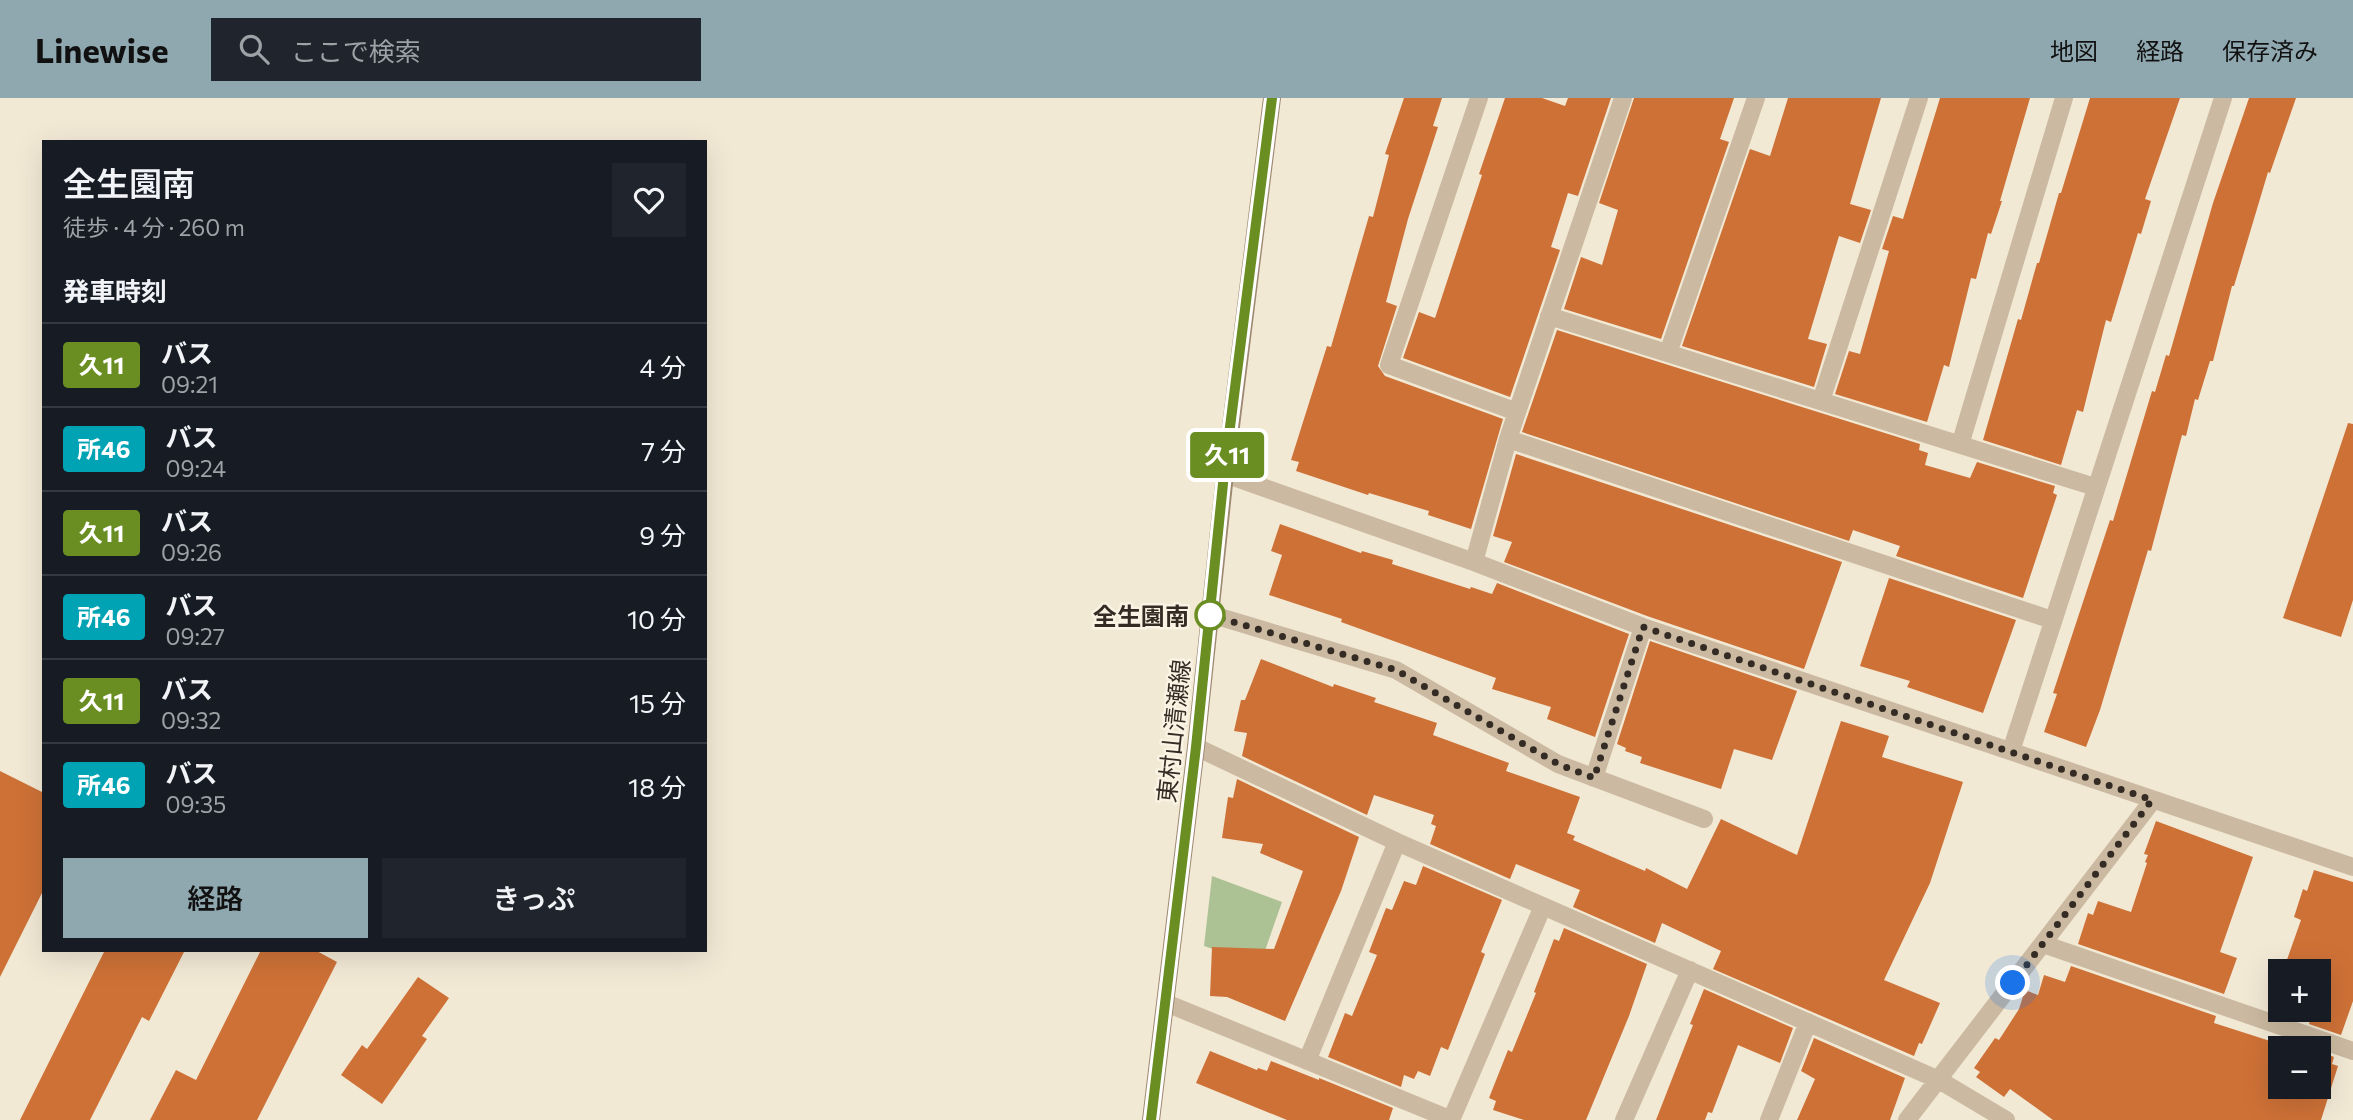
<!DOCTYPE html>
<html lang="ja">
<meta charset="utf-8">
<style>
body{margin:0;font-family:Commissioner,"Noto Sans JP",sans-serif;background:#20242c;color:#f1f3f6;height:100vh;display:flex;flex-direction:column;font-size:26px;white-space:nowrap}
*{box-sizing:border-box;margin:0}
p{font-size:23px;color:#9ea1a6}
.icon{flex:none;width:38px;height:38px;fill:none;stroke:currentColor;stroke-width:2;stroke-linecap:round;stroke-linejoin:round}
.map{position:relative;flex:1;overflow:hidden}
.drawer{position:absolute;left:42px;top:42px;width:665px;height:812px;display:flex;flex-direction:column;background:#171b24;border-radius:0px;box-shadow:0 7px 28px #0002}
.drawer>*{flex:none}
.badge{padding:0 14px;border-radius:5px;font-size:24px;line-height:46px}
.controls{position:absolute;left:2268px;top:861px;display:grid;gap:14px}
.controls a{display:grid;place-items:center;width:63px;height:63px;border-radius:0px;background:#171b24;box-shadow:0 7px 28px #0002;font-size:35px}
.you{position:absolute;width:35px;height:35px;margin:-18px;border:5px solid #fff;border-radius:50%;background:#1a73e8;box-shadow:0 0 0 10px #1a73e833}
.map>.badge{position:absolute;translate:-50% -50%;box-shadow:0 0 0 4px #fff}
h2{padding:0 21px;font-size:26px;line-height:63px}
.round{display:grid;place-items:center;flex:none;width:74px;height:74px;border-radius:0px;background:#20242c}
.overview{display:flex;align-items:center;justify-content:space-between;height:119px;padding:0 21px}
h1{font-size:33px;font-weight:600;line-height:52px}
.button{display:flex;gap:14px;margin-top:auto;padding:14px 21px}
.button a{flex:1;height:80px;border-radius:0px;background:#8fa7af;color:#111;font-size:28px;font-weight:600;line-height:80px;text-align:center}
.button a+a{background:#20242c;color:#f1f3f6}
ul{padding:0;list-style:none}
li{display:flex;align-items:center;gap:21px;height:84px;padding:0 21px;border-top:2px solid #363941}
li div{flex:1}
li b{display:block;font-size:26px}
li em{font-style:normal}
li .badge{min-width:77px;font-weight:700;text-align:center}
header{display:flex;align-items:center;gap:42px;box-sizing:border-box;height:98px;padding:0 35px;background:#8fa7af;color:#111}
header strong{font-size:33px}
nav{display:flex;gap:38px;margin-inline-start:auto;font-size:24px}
.search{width:490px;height:63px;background:#20242c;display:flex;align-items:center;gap:18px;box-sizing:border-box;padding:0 24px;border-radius:0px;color:#9ea1a6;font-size:26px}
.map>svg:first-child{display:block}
.green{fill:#acc295}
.building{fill:#ce7137}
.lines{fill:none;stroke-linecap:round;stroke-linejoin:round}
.minor{stroke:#cbbaa1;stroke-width:18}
.secondary{stroke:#9e8872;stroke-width:18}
.line-casing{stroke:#fff;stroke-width:16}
.line{stroke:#6b8e23;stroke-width:10}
.walk{stroke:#342c24;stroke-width:7;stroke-dasharray:0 12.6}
.stop-dot{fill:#fff;stroke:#6b8e23;stroke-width:3.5}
.labels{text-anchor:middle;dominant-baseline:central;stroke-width:5;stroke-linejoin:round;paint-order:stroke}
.stop-label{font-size:24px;font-weight:bold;fill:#342c24;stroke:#faf2e2;text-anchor:end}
.street-label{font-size:24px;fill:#342c24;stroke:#faf2e2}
</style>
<header>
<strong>Linewise</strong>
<div class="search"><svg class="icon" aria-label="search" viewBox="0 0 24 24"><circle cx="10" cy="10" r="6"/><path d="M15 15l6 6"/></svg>ここで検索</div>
<nav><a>地図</a><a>経路</a><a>保存済み</a></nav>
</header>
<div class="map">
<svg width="2353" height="1022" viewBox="0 0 2353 1022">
<rect width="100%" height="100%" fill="#f2e9d5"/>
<!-- green -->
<path class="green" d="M1212,778l70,26 -22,63 -56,-19z"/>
<!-- building -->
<path class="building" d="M1404,0h38l-9,28 5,1 -30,92 -22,83 11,4 -19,60 7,10 118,43 -32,110 -43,-14 1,-4 -60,-18 -1,2 -72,-24 3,-9 -8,-2 36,-114 4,1 38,-131 4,1 16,-62 -4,-1z
M1505,0h37l23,8 3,-8h43l-33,98 -10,-3 -17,54 9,3 -50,147 -107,-39 16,-46 16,6 47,-143 -3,-1z
M1634,0h100l-14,41 9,3 -68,197 -97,-30 17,-52 21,8 16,-55 -19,-7z
M1788,0h93l-31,106 21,6 -11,33 -21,-7 -31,103 19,5 -13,43 -132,-41 68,-197 20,7z
M1940,0h90l-30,103h2l-11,33 -3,-1 -12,46 -5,-1 -22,89 -5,-2 -17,57 -92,-28 14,-43 11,3 29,-103 -7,-2 11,-33 10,3z
M2090,0h90l-35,101 6,2 -10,33 -3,-1 -27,89 -5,-2 -23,92 -6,-2 -16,55 -78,-25 35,-121 3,1 16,-57h2l20,-70h2z
M2249,0h47l-26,75 -2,-1 -34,114h-2l-19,75h-3l-12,39 -3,-1 -9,37 -4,-1 -31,116 -3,-1 -48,160 -14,37 -42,-15 13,-38 -4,-1 57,-173 3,1 39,-130 3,1 11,-37 3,1 44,-153z
M1557,232l363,114 -1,6 9,3 -3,12 45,13 7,-16 78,24 -2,7 4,2 -34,103 -127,-42 4,-10 -47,-16 -4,11 -327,-109z
M2348,325l5,1v176l-12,37 -58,-19z
M1516,356l326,108 -38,107 -157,-53 -143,-54 8,-20 -19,-6z
M1280,426l81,29 1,-2 31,9 -1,4 78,25 1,-2 21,7 5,-11 132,51 -34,103 -48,-18 4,-12 -59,-18 4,-11 -155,-56 1,-3 -73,-24 13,-40 -11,-4z
M1889,480l127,42 -33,93 -76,-26 3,-6 -50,-15z
M1650,543l147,50 -25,69 -38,-11 -13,40 -81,-26 2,-6 -17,-6 1,-3 -9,-4z
M1261,561l72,28 1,-3 42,14 -2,4 63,21 -4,12 76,28 -3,8 74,26 -13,36 8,3 -2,4 72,31 1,-3 41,21 34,-70 76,36 44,-134 48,15 -7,21 81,25 -33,101 -46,97 56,23 -18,41 -3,-1 -5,13 -201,-87 8,-18 -59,-28 -7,20 -82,-36 7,-17 -64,-26 -6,15 -80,-35 6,-18 -5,-2 3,-9 -60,-20 -7,20 -125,-59 5,-23 -13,-2 7,-31h4z
M0,673l44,22v96l-44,88z
M1237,681l122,58 -18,54 -56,130 -58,-24 -17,-1 2,-49 62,2 29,-78 -43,-18 3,-9 -41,-6 6,-41 5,1z
M2156,723l97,36 -33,95 17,6 -13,36 -146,-50 10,-31 5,2 5,-14 33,11 16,-49 -2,-1 3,-7 -4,-1z
M1423,768l79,34 -21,52 4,2 -37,96 -7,-3 -11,29 -12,-5 -4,8 -10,-4 -3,12 -73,-30 17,-44 7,3 25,-61 -8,-3 17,-44 6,2 12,-29 12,4z
M2314,772l39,12v119l-12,34 -32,-11 4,-14h6v-17l7,-22h-43l18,-51 -7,-3 9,-28 4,2z
M1564,830l83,36 -18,52 -43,104h-62l-31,-10 3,-9 -7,-3 19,-48 4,2 24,-59 -2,-1 20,-53 5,2z
M105,852h80l-36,71 -7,-4 -52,103h-70z
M261,852h54l22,12 -80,158h-107l26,-50 20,10z
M2071,868l145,50 -2,7 78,25h-12v39h39v-36l15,6 -2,7 6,2 -17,54h-268l-43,-31 -6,8 -28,-20 4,-5 -6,-4 21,-30 4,2 20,-31 6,-19 13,5 6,-20 21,7z
M418,879l31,21 -27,38 5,3 -45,65 -41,-29 21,-30 5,4z
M1704,891l89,39 -13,35 -42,-18 -26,68 -4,-1 -3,8h-49l37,-95 -3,-1z
M1814,940l91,40 -15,42h-93l18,-41 -14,-8z
M1210,953l47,19 1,-2 9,3 4,-10 48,19v-2l74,30 -4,12h-102l-91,-37z"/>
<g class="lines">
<!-- minor -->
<path class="minor" d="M1479,0l-90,267 128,47
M1549,218l546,171
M1668,255l88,-255
M1821,303l98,-303
M1508,341l544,181
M1960,347l104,-347
M1225,376l249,88 169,65 710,240
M1474,464l34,-123 115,-341
M1210,516l186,56 162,94 146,55
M1196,649l201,95 542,238 67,40
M2011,653l212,-653
M1594,680l49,-151
M2043,846l310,107
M1166,905l286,117
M1307,963l90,-219
M1451,1022l92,-214
M1624,1022l66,-150
M1769,1022l39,-98
M1907,1022l246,-320"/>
<!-- secondary -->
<path class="secondary" d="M1151,1022l45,-373 29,-273 47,-376"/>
</g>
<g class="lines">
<defs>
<path id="line" d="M1151,1022l45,-373 28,-273 48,-376"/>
</defs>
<!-- line casing -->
<use href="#line" class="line-casing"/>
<!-- line -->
<use href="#line" class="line"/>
<!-- walk -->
<path class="walk" d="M1210,517l186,55 162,94 36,14 49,-151 509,173 -139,183"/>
</g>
<!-- markers -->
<circle class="stop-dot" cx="1210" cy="517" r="14"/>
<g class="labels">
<!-- stop labels -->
<g class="stop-label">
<text x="1189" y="517">全生園南</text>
</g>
<!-- street labels -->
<g class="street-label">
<text transform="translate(1173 633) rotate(-84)">東村山清瀬線</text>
</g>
</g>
</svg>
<div class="controls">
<a>+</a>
<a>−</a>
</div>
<div class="you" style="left:2013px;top:885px"></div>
<b class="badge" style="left:1227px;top:357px;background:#6b8e23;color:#fff">久11</b>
<section class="drawer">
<div class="overview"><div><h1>全生園南</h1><p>徒歩 · 4 分 · 260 m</p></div><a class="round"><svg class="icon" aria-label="heart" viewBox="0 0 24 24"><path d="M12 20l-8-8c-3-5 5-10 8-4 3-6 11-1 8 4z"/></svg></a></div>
<h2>発車時刻</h2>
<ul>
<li><span class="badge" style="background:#6b8e23;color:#fff">久11</span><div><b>バス</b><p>09:21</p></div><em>4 分</em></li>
<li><span class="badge" style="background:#00a3b4;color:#fff">所46</span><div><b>バス</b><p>09:24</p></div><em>7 分</em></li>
<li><span class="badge" style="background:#6b8e23;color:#fff">久11</span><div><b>バス</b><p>09:26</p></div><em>9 分</em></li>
<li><span class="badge" style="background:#00a3b4;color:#fff">所46</span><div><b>バス</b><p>09:27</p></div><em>10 分</em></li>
<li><span class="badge" style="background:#6b8e23;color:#fff">久11</span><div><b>バス</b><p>09:32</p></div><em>15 分</em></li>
<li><span class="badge" style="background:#00a3b4;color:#fff">所46</span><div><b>バス</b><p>09:35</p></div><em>18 分</em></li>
</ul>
<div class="button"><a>経路</a><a>きっぷ</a></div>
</section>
</div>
